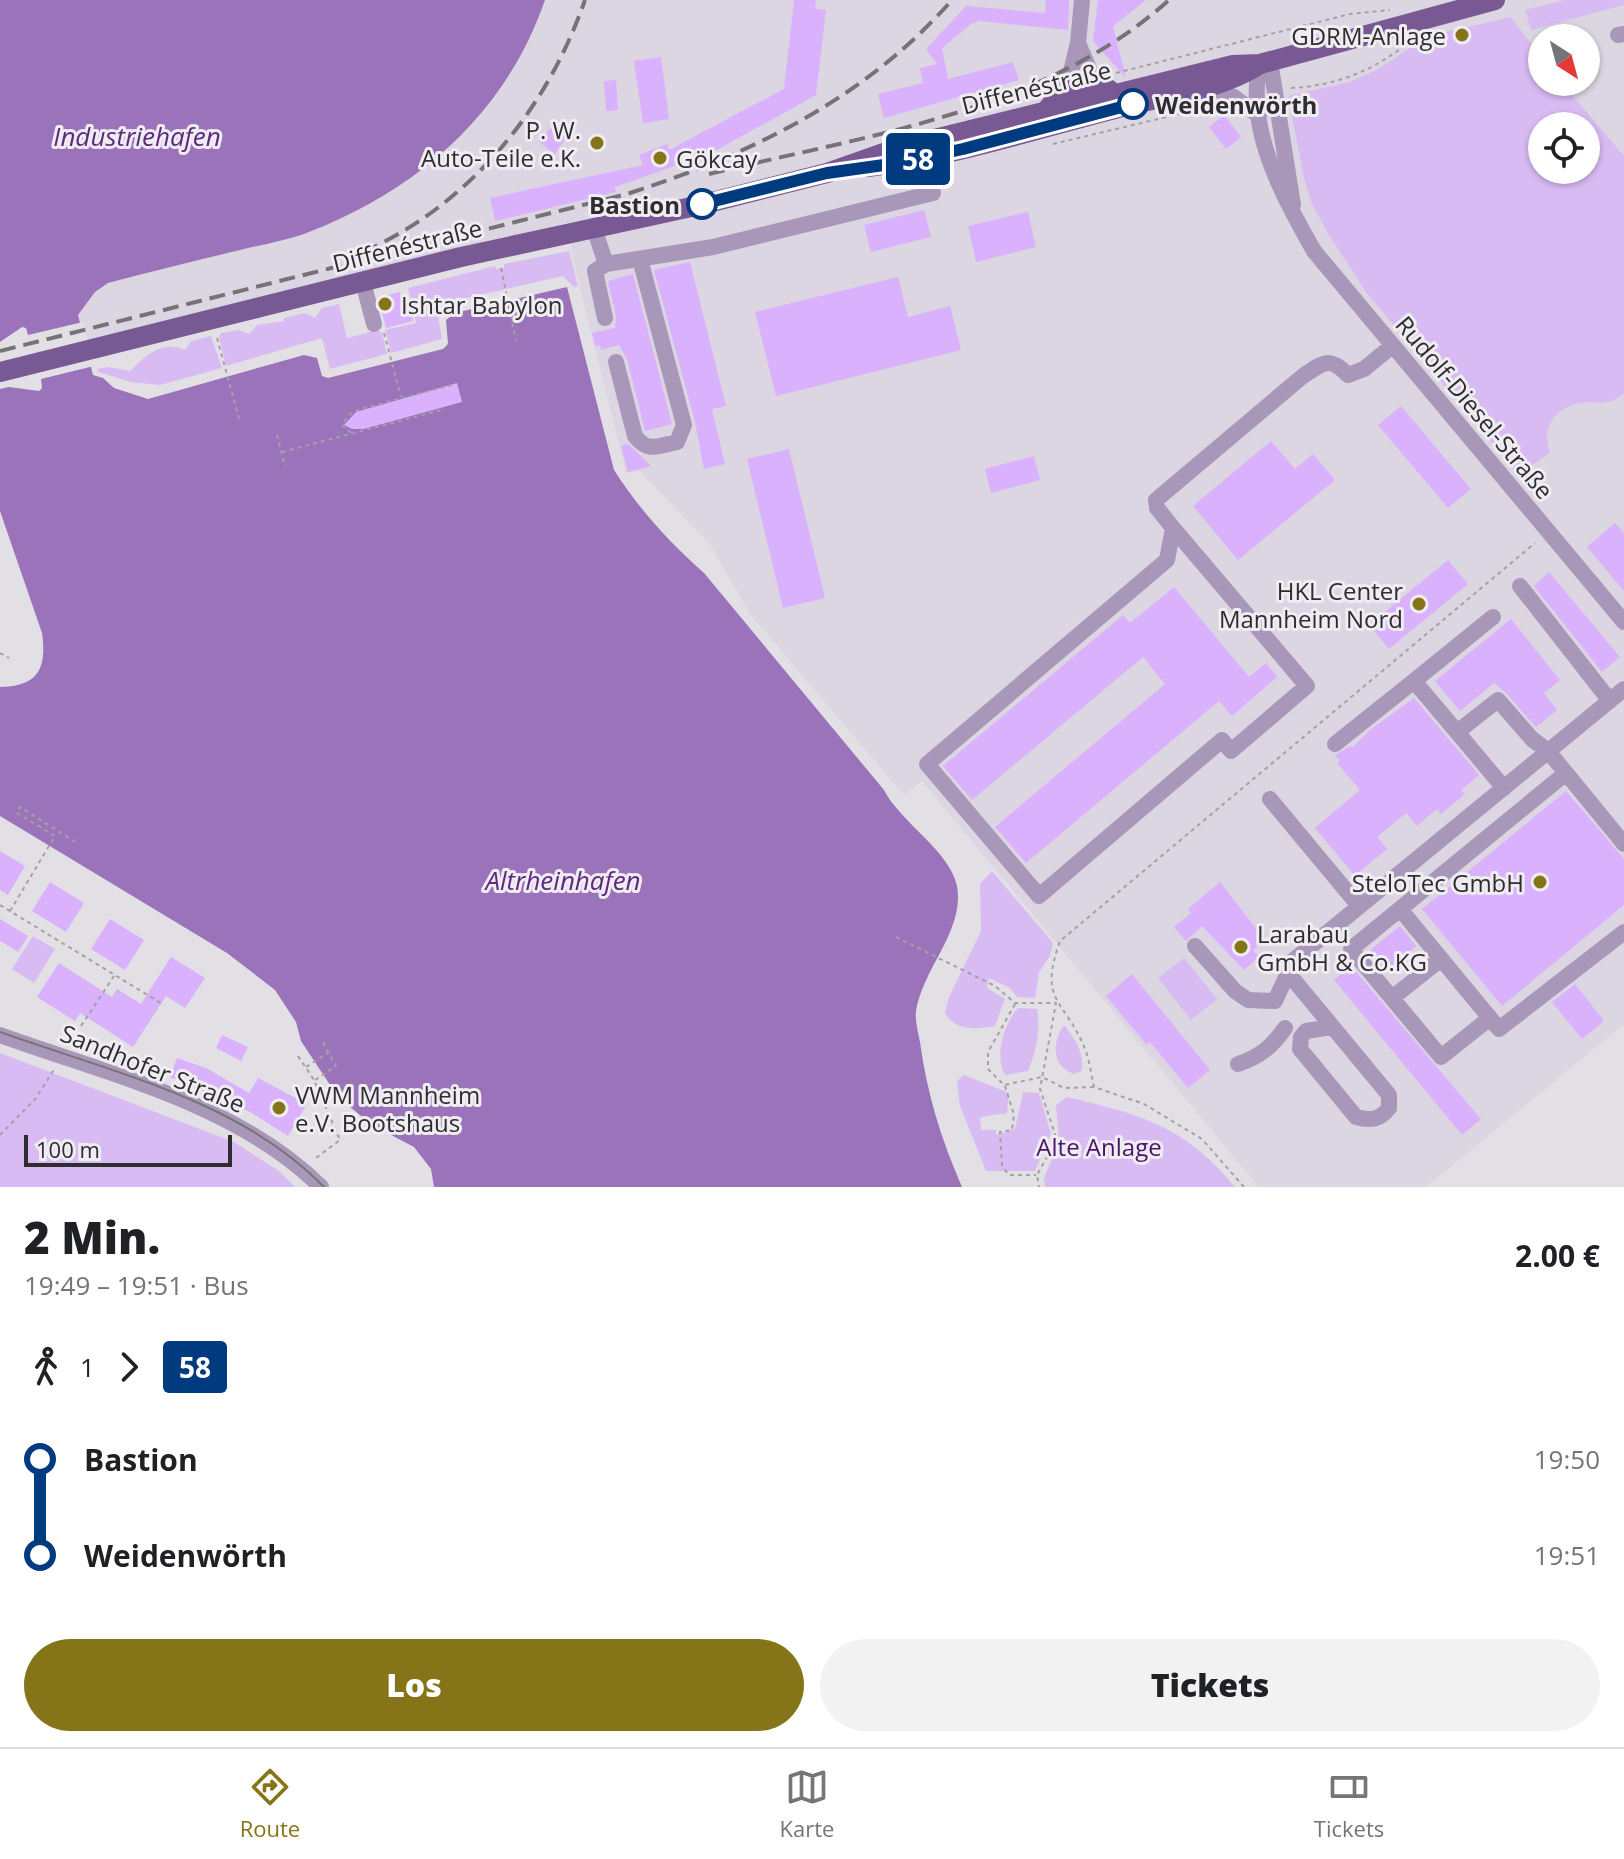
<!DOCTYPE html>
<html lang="de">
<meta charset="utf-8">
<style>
body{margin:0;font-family:"Open Sans",sans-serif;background:#f2f2f2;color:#202124;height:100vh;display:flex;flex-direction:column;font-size:30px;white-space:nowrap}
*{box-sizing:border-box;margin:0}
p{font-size:26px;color:#757577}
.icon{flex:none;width:44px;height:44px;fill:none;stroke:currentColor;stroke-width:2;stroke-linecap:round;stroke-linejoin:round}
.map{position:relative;height:1187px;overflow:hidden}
.drawer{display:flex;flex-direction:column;background:#fff;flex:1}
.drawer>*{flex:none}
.badge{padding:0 16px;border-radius:6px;font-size:28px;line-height:52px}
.needle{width:52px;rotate:144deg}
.fabs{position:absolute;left:1528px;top:24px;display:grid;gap:16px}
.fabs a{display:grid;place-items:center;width:72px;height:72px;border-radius:50%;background:#fff;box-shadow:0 2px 6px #0004;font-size:40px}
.scale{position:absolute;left:24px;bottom:20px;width:208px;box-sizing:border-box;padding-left:8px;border:4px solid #2e2d2f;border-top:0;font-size:22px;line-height:28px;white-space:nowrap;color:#2e2d2f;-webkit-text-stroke:6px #efecf2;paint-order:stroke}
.map>.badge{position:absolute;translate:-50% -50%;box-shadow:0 0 0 4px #fff}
.legs{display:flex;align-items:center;gap:12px;height:88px;padding:0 24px;font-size:26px}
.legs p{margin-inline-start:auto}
.headline{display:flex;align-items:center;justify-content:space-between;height:136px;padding:0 24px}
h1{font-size:44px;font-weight:800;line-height:60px}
.primary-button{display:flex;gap:16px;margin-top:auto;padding:16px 24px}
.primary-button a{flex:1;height:92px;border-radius:48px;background:#857518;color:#fff;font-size:32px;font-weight:800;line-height:92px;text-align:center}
.primary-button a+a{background:#f2f2f2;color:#202124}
ul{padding:0 24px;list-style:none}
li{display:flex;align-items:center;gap:28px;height:96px;font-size:30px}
li i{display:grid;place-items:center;width:12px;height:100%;margin:0 10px;background:currentColor}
li i::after{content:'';width:20px;height:20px;margin:-10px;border:6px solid;border-radius:50%;background:#fff}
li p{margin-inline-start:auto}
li:first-child i{background:linear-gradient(#0000 50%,currentColor 0)}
li:last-child i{background:linear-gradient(currentColor 50%,#0000 0)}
.tabs{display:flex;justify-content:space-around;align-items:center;height:112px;border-top:2px solid #e0e0e0;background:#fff;font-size:22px;color:#757577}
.tabs a{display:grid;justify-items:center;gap:4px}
.tabs .current{color:#857518}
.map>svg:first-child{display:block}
.built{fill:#dcd5e2;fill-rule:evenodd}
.green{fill:#d9bbf4;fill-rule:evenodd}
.water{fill:#9a73ba}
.pier{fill:#e2dfe5}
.building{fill:#dab1fc}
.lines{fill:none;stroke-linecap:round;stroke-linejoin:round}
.path{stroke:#a4a1a6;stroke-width:2;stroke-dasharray:4 4;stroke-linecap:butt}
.minor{stroke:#a897b8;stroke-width:16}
.major{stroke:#795993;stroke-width:20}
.tram{stroke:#757377;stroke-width:2}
.rail{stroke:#757377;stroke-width:4;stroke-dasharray:16 8;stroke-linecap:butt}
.line-1-casing{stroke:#fff;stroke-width:18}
.line-1{stroke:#003b80;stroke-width:12}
.poi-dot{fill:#857518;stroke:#efecf2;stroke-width:3}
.stop-1-dot{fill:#fff;stroke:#003b80;stroke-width:4}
.labels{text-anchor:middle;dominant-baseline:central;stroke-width:6;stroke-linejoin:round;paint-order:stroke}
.poi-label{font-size:24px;fill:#2e2d2f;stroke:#efecf2;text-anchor:end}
.street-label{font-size:24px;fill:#2e2d2f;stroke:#efecf2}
.stop-label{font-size:24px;font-weight:bold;fill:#2e2d2f;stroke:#efecf2;text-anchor:start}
.park-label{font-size:24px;fill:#4a156b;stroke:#efecf2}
.water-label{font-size:26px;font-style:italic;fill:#5d2a7f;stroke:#efecf2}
</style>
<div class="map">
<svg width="1624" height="1187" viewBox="0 0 1624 1187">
<rect width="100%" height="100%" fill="#e2dfe5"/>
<!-- built -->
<path class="built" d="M545,0h1079v1024l-198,163h-167l-337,-406 -18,14 -154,-181 -40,-70 -70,-73 -14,2 -55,-222 1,-29 -488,119 -6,-26 17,-23 13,-9 199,-50 65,-30 52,-34 114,-149zM1542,38h44v44h-44zM1542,126h44v44h-44z"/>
<!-- green -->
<path class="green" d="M1565,0h59v5l-93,25 -6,-20z
M1511,17l31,42v23h19l63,74v237c-5,4 -9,8 -16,9 -10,2 -22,-1 -32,2 -22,5 -35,26 -26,48l-31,23 -153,-183 -37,-57 -17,-31 -8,-26 -16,-82 61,-14 28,-12 42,-28 22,-9zM1542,126h44v44h-44z
M569,251l9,35 -4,1 -11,-11 -127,29 6,34 -51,14 -6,-23 31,-7 -8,-35 87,-22 1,3 8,-1v-4z
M339,304l8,34 31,-8 4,3 5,21 -57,15 -8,-31 -96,28 -7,-29 2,-4 17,-3 11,4 8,-9 27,-4v-3l21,-5 10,5 7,-10z
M211,336l11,32 -62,17 -29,-3 -33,-10 -1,-3 11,-2 22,4c17,-16 31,-31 55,-21l6,-9z
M992,871l61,72 -3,13 -11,16 -4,26 -18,-1 -7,-9 -21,-10 -2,10 18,11 -10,27c-18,3 -39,6 -50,-13l4,-16 32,-66 -1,-47z
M33,936l22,13 -21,34 -22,-14z
M1184,958l33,41 -26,21 -33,-42z
M1018,1008l19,1c4,22 -1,42 -9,62l-23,4c-11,-19 -1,-51 13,-67z
M1064,1025c10,13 22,29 17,46l-7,3c-23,-8 -22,-32 -10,-49z
M0,1053l234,89 45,29 16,16h-295z
M964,1075l45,18 -2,20 -27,4 1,13h15v5l19,-6 8,-37 16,1 12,41 -16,37h-49l-26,-65 -3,-25z
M1067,1097c75,18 118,29 168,90h-190l-1,-9 15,-36 -3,-37z"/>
<!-- water -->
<path class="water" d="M0,0h545c-39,113 -126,189 -236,232 -20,8 -44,12 -65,17 -45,11 -91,22 -136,34l-13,9 -17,23 15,60 10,3 11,10 34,11 156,-44 13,3 5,18 6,2 115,-29 5,-5 -2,-24 9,-7 112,-26 47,183c24,38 56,73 90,103l180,217c17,33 66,61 73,96 8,44 -34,82 -41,125 -1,10 2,21 4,31 7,52 21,97 42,145h-528l-3,-18 -17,-22 -42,-22 -34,-28 -37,-56 -5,-19 -21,-32 -48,-37 -227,-137v-129c38,-1 47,-18 42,-54l-42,-122z"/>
<!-- pier -->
<path class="pier" d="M83,322l11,44 -53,13 1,9 -3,3 -30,-4 -9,2v-47l22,-15 4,1 2,7z"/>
<!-- building -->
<path class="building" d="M794,0h22l-1,9 11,1 -10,85 -130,72 -3,-4 -68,24 1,5 -121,29 -5,-23 153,-33 -4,-10 28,-11 2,6 115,-61z
M1046,0h23l-1,30 -89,-9 -8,3 -29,24 6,31 65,-17 6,18 -135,38 -6,-24 45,-11 -3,-15 17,-4 -11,-15 40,-43 79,7z
M1098,0h48l-33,26 13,52 -33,-37z
M661,57l8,62 -26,4 -9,-62z
M616,80l2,30 -12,1 -2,-30z
M1224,115l17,22 -15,12 -17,-22z
M551,127l15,11 -11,16 -16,-12z
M924,210l7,27 -60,15 -7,-27z
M1028,212l8,35 -60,15 -8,-36z
M690,262l36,144 -14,3 13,55 -21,5 -9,-47 -41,-152z
M633,274l39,150 -27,7 -18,-72 -8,-14 -18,5 -1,-5 -5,1 -3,-13 23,-5 1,-12 -8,-35z
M898,277l10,40 42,-11 11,44 -185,46 -21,-84z
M400,292l2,8 6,-2 5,23 -27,7 -8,-31z
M457,383l5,19 -98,27h-12l-8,-4 12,-13z
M1401,406l70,83 -23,19 -70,-83z
M1271,441l24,28 18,-15 22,26 -97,80 -45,-54z
M628,444l12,11 11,11 -23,6 -7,-26z
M789,449l36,149 -42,10 -36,-149z
M1034,456l6,24 -49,13 -6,-24z
M1615,523l9,10v58l-37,-44z
M1448,560l20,24 -79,65 -20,-24z
M1549,572l71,85 -18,15 -68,-86z
M1174,587l75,90 17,-14 11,14 -45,39 -13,-15 -193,162 -31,-36 170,-143 -22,-27 -171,143 -29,-34 180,-151 7,8z
M1511,619l49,61 -16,13 13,17 -21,17 -30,-34 -12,-10 -34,28 -25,-30z
M1414,698l65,77 -18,15 4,4 -24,20 -4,-5 -20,17 -11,-13 -29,24 10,12 -32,27 -40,-48 45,-38 -23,-27 3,-3 -5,-5 16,-9 1,2 18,-18z
M1566,791l58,68v46l-122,101 -80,-97z
M0,851l25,15 -17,29 -8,-5z
M50,882l34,21 -18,29 -34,-21z
M1220,882l45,58 -12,10 6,7 -15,13 -42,-44 -16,15 -12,-14 17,-14 -3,-4z
M0,919l28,17 -10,16 -18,-11z
M110,919l34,21 -19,30 -34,-21z
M1400,926l16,20 -31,26 -17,-20z
M171,957l34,21 -20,30 -19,-12 -33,51 -53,-34 -5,8 -38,-24 22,-34 53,34 5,-8 24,15z
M1351,966l130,153 -19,16 -128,-155z
M1132,974l78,96 -22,18 -38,-46 -4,2 -40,-48z
M1575,984l29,37 -22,18 -30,-37z
M222,1035l26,12 -7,14 -25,-13z
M177,1058l29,10 43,25 9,-15 49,26 -19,32 -38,-24 -80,-35z"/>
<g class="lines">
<!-- path -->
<path class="path" d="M1116,73l234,-59 40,-4
M1291,88c45,-2 84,-18 118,-46
M1053,144l160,-38
M501,268l15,73
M384,333l17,64
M217,338l23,84
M351,433l-9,-8 8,-11 10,-5 96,-25
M277,435l8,32
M282,452l163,-43
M0,653l9,5
M0,905l164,100
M10,911l45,-75 -38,-23 3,-6 57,36
M896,937l99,49 20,17h41l-16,86 15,45 -5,18 -13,23 2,12
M1015,1004l-27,48v17l16,16 38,-8 22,11 30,-1
M81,1026l33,-50
M298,1056l16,24 26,60 -24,18
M306,1067l22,-14
M315,1080l21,-14 -14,-25
M1005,1086l9,29 -2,15 -12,2 2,34 7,9h27
M0,1135l36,-37 19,-30
M1244,1187l-42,-48 -58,-35 -50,-17c-3,-14 -5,-30 -11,-43 -22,-48 -44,-43 -23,-103l475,-398"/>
<!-- minor -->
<path class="minor" d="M1618,35l6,-1
M1078,43l15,35
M1270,61l23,144
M1260,64c-15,65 23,132 54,187l310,371
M1068,84l10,-41 4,-43
M1208,86l26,11 25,19
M594,228l12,36 -11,7 10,47
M606,264l107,-17 220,-54
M363,282l11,42
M616,362l19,74c12,17 24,10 42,6l7,-17 -44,-166
M1173,528l134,158 -76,65 -9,-11 -183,156 -112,-132 240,-204 6,-32 -16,-20 -1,-8 147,-124c20,-13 26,-21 45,-1l16,-6 28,-23
M1520,586l90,115
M1493,617l-79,64 43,51 41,-32 34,39 16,12 76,93
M1457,732l47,56
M1335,744l79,-63
M1566,773l-166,136 99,120 125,-97
M1270,799l89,107
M1400,909l-49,40 90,108 49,-39
M1195,946l40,45 13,9 27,1
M1288,973l101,122v13c-9,12 -19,13 -33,9l-56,-68 1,-12 5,-6 26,-4
M1392,998l49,-39
M1275,1001l19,-41 330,-271
M0,1035c110,40 236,68 321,152
M1238,1064c21,-7 34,-17 47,-36"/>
<!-- major -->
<path class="major" d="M1080,110l13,-32 22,16
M1045,112l23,-28 24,26
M868,167c87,-11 169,-38 254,-60 47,-12 98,-17 138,-43
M0,372l461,-115 235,-51 131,-33 71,-25 335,-83 27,-1 235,-64"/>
<!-- tram -->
<path class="tram" d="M0,1032c111,40 240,68 324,155"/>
<!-- rail -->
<path class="rail" d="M709,174c158,-39 335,-62 460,-174
M363,252c108,-48 184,-143 222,-252
M0,351l627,-157c124,-40 238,-95 325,-194"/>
</g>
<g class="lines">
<defs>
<path id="line-1" d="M702,204l125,-31 71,-10 65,-14 170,-45"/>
</defs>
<!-- line-1 casing -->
<use href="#line-1" class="line-1-casing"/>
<!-- line-1 -->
<use href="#line-1" class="line-1"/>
</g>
<!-- markers -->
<g class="poi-dot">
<circle cx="1462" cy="35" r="8"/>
<circle cx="597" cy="143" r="8"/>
<circle cx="660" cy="158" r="8"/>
<circle cx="385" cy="304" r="8"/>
<circle cx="1419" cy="604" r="8"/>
<circle cx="1540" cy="882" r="8"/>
<circle cx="1241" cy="947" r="8"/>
<circle cx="279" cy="1108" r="8"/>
</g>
<g class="stop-1-dot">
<circle cx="1133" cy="104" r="14"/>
<circle cx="702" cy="204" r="14"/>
</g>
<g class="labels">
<!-- poi labels -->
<g class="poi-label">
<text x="1446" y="35">GDRM-Anlage</text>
<text x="581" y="129">P. W.<tspan x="581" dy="28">Auto-Teile e.K.</tspan></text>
<text x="676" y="158" text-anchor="start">Gökcay</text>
<text x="401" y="304" text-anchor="start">Ishtar Babylon</text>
<text x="1403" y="590">HKL Center<tspan x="1403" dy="28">Mannheim Nord</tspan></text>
<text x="1524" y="882">SteloTec GmbH</text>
<text x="1257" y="933" text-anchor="start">Larabau<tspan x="1257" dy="28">GmbH &amp; Co.KG</tspan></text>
<text x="295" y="1094" text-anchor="start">VWM Mannheim<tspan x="295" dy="28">e.V. Bootshaus</tspan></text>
</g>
<!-- street labels -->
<g class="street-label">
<text transform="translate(1036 87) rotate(-14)">Diffenéstraße</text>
<text transform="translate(407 245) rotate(-14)">Diffenéstraße</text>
<text transform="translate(1475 407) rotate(50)">Rudolf-Diesel-Straße</text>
<text transform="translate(153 1068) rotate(22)">Sandhofer Straße</text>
</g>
<!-- stop labels -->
<g class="stop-label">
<text x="1155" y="104">Weidenwörth</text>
<text x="680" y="204" text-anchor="end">Bastion</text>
</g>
<!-- park labels -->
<g class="park-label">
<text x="1099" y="1146">Alte Anlage</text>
</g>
<!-- water labels -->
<g class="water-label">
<text x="137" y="136">Industriehafen</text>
<text x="563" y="880">Altrheinhafen</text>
</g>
</g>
</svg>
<div class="fabs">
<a><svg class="needle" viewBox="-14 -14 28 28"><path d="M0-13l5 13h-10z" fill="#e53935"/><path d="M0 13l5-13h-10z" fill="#757577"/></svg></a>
<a><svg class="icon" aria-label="locate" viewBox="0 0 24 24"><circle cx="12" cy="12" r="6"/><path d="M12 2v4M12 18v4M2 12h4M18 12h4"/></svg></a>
</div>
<div class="scale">100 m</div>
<b class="badge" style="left:918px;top:159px;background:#003b80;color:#fff">58</b>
</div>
<section class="drawer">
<div class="headline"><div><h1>2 Min.</h1><p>19:49 – 19:51 · Bus</p></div><b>2.00 €</b></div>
<div class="legs"><svg class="icon" aria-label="walk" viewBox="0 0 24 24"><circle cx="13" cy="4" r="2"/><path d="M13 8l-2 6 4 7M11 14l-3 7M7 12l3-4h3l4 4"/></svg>1<svg class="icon" aria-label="forward" viewBox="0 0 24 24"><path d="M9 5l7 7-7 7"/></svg><b class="badge" style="background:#003b80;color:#fff">58</b></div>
<ul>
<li><i style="color:#003b80"></i><b>Bastion</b><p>19:50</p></li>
<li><i style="color:#003b80"></i><b>Weidenwörth</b><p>19:51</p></li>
</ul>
<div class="primary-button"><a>Los</a><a>Tickets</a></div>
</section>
<nav class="tabs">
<a class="current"><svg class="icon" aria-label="directions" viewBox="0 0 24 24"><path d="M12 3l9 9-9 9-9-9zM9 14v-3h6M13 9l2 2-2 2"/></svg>Route</a>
<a><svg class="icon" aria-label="map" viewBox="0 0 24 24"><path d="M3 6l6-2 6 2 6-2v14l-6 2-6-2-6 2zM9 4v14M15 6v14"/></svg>Karte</a>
<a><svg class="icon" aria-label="tickets" viewBox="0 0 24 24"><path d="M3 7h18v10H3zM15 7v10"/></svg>Tickets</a>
</nav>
